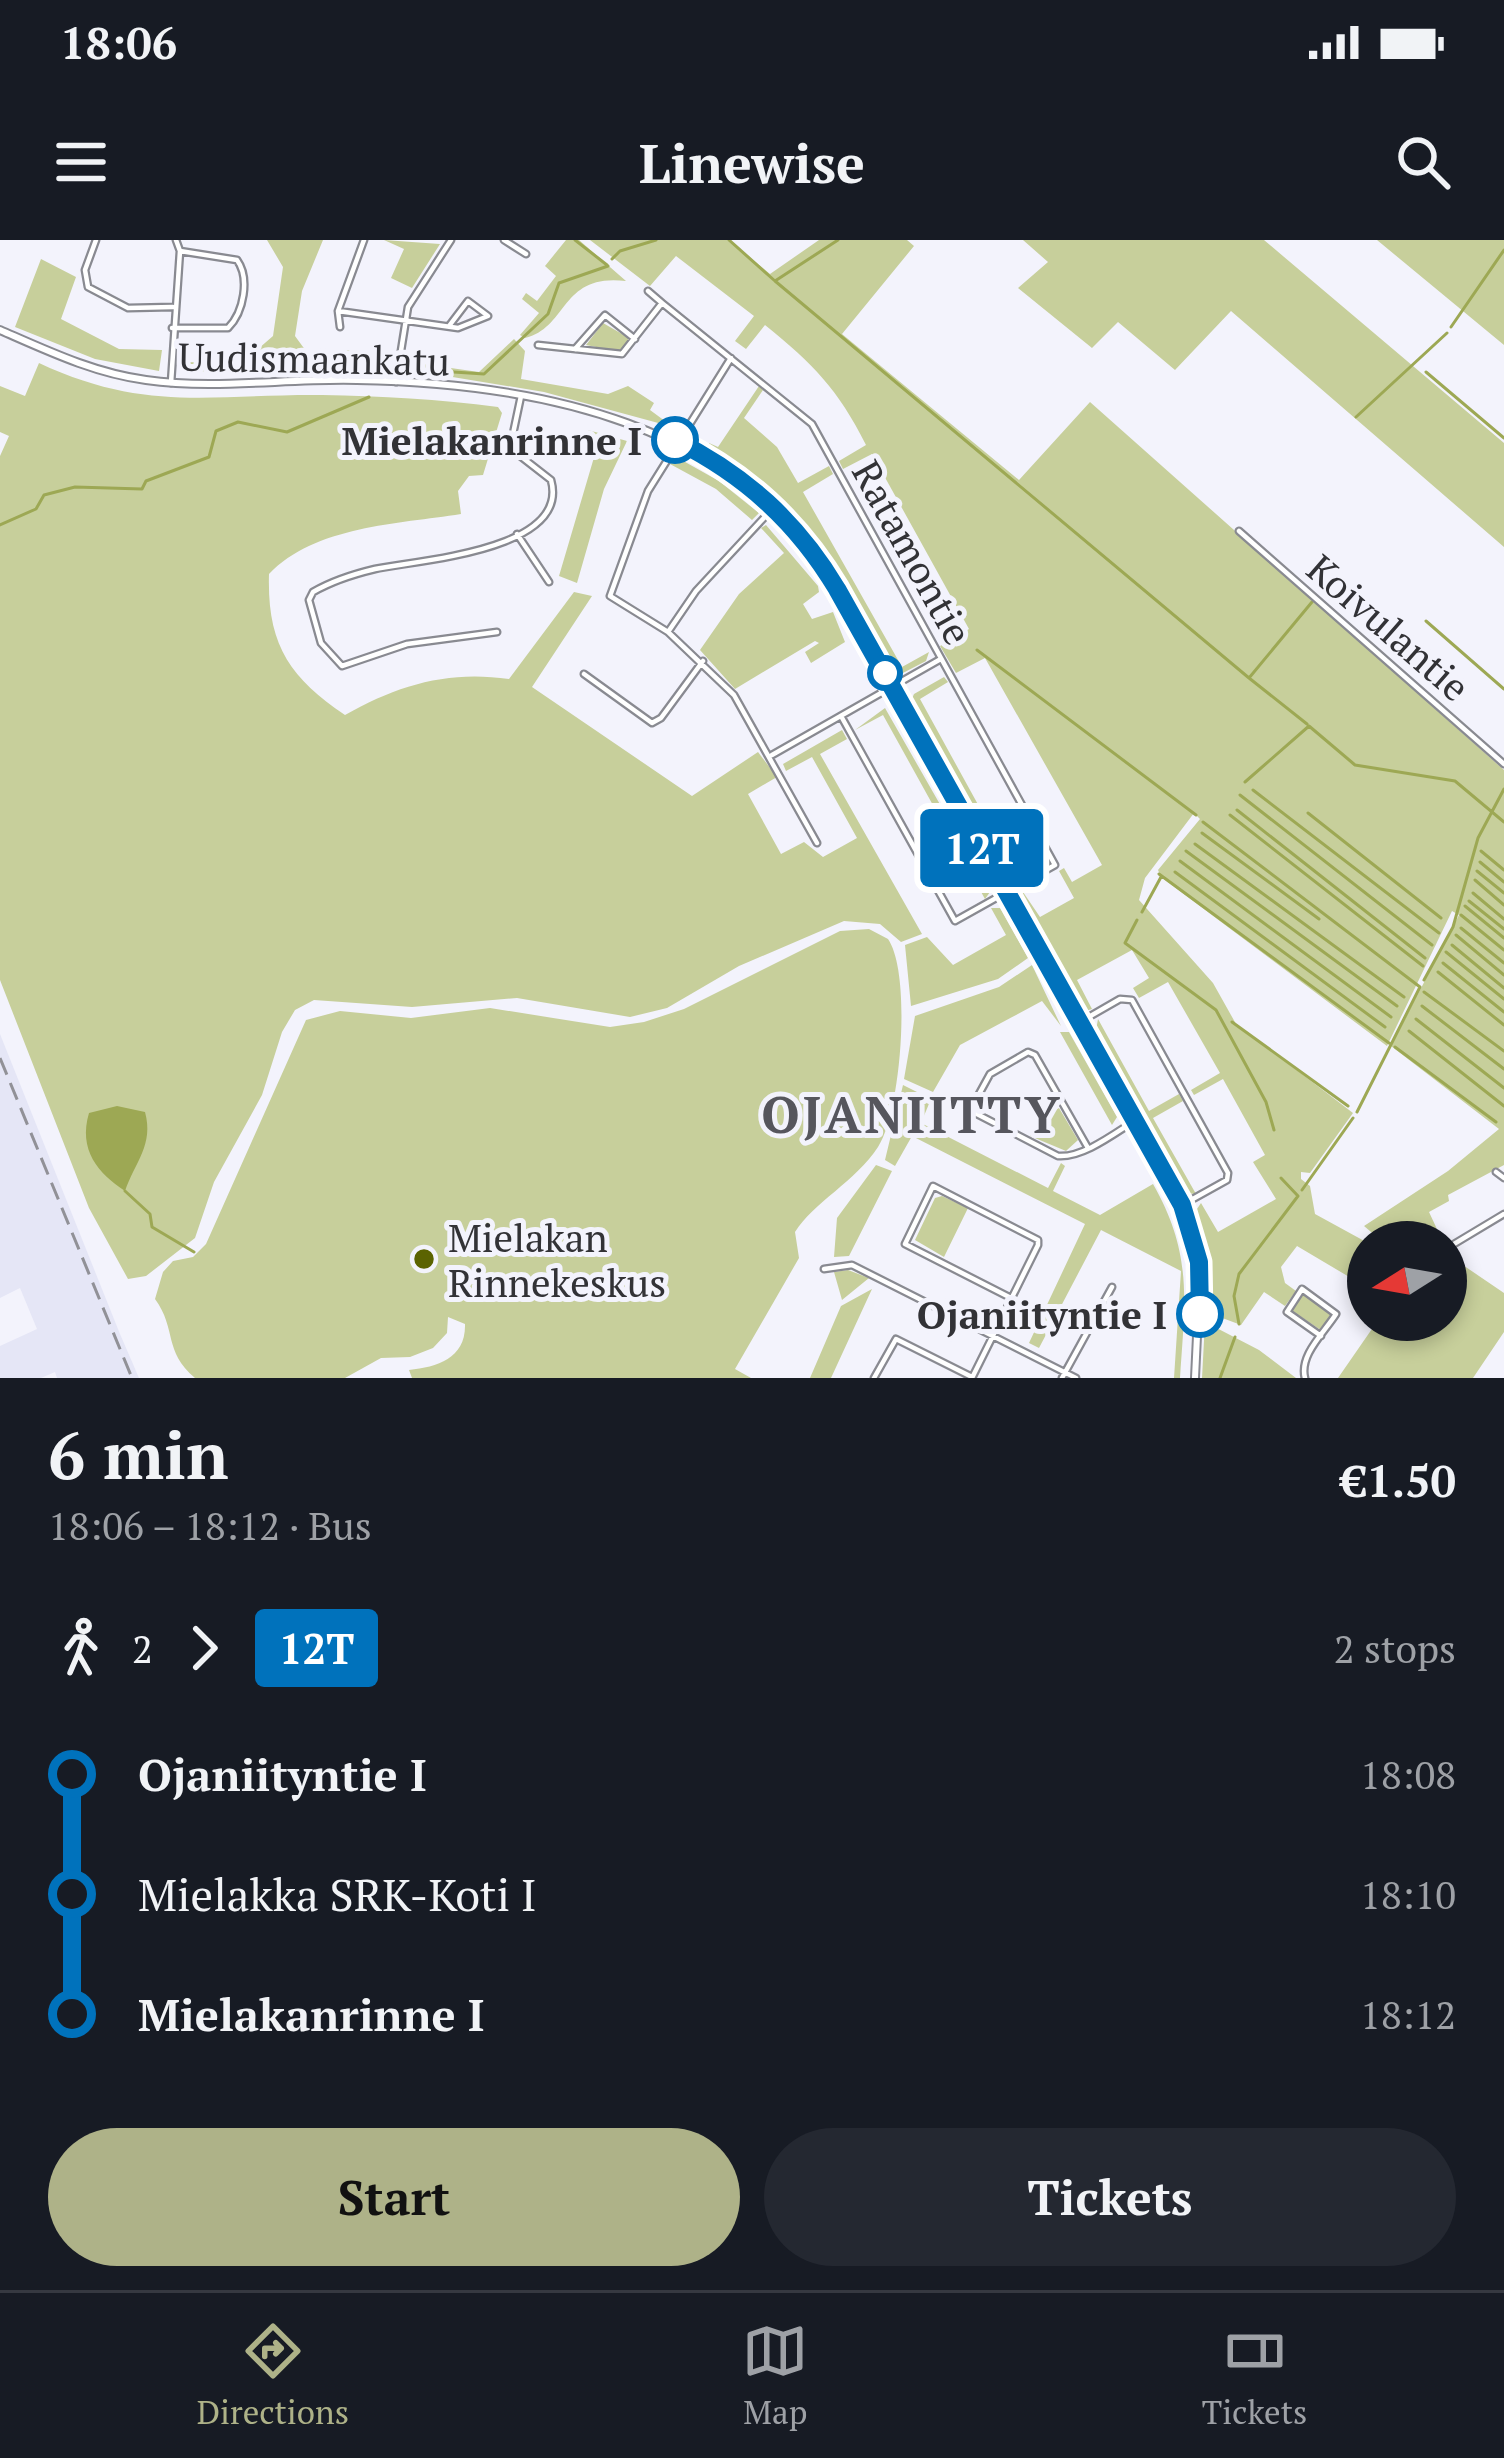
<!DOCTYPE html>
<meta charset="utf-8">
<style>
body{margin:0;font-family:"PT Serif",serif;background:#242831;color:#f1f3f6;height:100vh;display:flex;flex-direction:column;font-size:45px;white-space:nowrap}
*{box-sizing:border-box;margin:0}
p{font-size:39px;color:#9ea1a6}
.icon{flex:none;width:66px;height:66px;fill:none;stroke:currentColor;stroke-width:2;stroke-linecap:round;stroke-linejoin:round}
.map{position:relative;height:1138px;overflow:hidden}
.details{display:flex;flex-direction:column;background:#171b24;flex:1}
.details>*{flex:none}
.badge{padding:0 24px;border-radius:9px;font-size:42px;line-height:78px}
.needle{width:78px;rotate:259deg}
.tools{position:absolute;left:1347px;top:981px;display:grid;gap:24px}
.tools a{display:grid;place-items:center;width:120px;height:120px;border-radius:50%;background:#171b24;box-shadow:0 6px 18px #0003;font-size:60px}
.map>.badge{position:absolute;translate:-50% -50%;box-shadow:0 0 0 6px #fff}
.legs{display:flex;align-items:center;gap:18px;height:132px;padding:0 48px;font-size:39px}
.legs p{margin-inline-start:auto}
.headline{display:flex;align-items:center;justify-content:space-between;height:204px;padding:0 48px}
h1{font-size:66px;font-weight:700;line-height:90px}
.cta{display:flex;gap:24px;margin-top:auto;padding:24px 48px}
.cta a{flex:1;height:138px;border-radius:72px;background:#aeb288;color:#111;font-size:48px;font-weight:700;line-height:138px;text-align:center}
.cta a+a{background:#242831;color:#f1f3f6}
ul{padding:0 48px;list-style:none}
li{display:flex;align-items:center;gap:42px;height:120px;font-size:45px}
li i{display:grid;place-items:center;width:18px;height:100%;margin:0 15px;background:currentColor}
li i::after{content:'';width:30px;height:30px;margin:-15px;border:9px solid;border-radius:50%;background:#171b24}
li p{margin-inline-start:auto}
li:first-child i{background:linear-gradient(#0000 50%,currentColor 0)}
li:last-child i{background:linear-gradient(currentColor 50%,#0000 0)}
.status{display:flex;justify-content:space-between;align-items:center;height:84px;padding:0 60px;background:#171b24;direction:ltr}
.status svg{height:33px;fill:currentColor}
header{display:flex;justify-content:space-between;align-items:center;height:156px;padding:0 48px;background:#171b24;font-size:54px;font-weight:700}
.menu{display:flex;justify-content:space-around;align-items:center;height:168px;border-top:3px solid #363941;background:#171b24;font-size:33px;color:#9ea1a6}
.menu a{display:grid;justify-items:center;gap:6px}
.menu .selected{color:#aeb288}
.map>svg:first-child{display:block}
.built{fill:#e5e6f6}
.green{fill:#c7cf9b}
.water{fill:#9da854}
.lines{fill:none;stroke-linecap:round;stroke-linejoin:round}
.stream{stroke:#9da854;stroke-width:3}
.minor-casing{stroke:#898a91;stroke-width:9}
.tertiary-casing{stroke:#898a91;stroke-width:10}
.minor{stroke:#fff;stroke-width:4.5}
.tertiary{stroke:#fff;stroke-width:6}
.rail{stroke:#919197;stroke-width:3;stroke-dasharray:18 9;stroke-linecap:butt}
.line-1-casing{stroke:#fff;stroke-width:27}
.line-1{stroke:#0072bc;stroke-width:18}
.stop-1-dot{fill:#fff;stroke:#0072bc;stroke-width:6}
.poi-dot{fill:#5b6301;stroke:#f3f3fc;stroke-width:4.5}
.labels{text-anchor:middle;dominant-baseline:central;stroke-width:10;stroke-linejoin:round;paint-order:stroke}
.street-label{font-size:39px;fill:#323236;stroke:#f3f3fc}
.stop-label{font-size:39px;font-weight:bold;fill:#323236;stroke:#f3f3fc;text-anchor:end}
.poi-label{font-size:39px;fill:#323236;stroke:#f3f3fc;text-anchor:start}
.district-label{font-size:51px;font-weight:bold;letter-spacing:3px;fill:#56565d;stroke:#f3f3fc}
</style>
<div class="status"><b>18:06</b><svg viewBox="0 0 49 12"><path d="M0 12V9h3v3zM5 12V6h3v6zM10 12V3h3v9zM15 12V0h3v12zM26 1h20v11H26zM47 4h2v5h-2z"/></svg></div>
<header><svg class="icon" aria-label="menu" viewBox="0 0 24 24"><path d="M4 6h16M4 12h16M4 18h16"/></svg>Linewise<svg class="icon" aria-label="search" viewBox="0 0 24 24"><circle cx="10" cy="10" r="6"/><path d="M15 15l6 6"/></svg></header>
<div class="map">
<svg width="1504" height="1138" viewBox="0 0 1504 1138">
<rect width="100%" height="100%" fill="#f3f3fc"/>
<!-- built -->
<path class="built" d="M0,794l120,300 19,44h-82l-2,-6 -14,6h-41v-32l37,-17 -17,-41 -20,10z"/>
<!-- green -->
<path class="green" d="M267,0h56l-21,51 -7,45 19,26 26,3 5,-15 47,8 -4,6 -203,8 -5,-10 62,1 31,-27 10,-69z
M384,0l56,4 -28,44 -21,-10 13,-29z
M566,0h13l47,41c-66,-8 -57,46 -101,57l-5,-3 19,-22 -17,-14 4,-6 11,8 19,-25 -11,-10z
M590,0h139l41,34 49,-34h88l7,6 -72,88 177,146 71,-78 414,368v395l-56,30 1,6 -20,11 14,30h-60l-19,-16 84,-55 51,-42 -108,-83 68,-131 -7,-4 -65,135 -226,-169 -3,-7 42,-51 -6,-6 -49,65 -6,22 74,83 23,41 117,89 -43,60 -9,-1v7l9,7 5,28 53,29v68l-12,-30 -59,-35 -16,21 4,16 11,8 -11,15 -21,-14 -23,33 -32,-12 -1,-51 -13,-50 6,-9 17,29 58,-33 -23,-37 12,-7 -42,-76 -29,16 -3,-5 29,-17 -52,-91 -29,16 -6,-10 16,-10 -17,-28 -55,30 15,29 -10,3 -64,-111 5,-9 17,25 34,-19 -15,-27 5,-3 8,14 30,-17 -117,-207 -29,15 -16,-27 29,-17 -97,-175 -29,15 -4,-8 27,-16c-29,-57 -52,-80 -101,-120l-19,24 -11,-8 19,-25 -78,-60 -26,30z
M1023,0h241l240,203v104l-273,-236 -56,59 -57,-48 -26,26 -74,-60 30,-26z
M1377,0h127v105z
M41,19l35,18 -15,42 58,30 43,1 -3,21 -64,-12 -80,-32z
M603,83l26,15 -7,14 -36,-7z
M514,99l11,12 -4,28 87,15 20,-8 26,17 -4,7 23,17 -129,-35 -134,-22 -2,-8 71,10z
M39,123c107,50 172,31 283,32 59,1 117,4 176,12l4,6 -19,62 -14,1 -11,15 3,23c-63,10 -146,12 -192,60 -2,70 20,103 76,141 53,-30 103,-45 164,-36l65,-87 18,4 -60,91 160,109 66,-44 19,25 -29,17 33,60 23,-12 19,15 34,-19 -45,-81 -26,14 -3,-7 59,-34 5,9 -27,15 102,180 -21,8 -21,-18 -36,-3 -105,45 -72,42 -37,9 -113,-19 -105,9 -98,-7 -19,10 -13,22 -20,63 -48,87 -19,56 -49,38 -18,3 -39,-71 -89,-228v-524l9,-20 -9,-4v-46l25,10z
M759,146l4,4 -19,28 33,29 21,36 31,-17 4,8 -30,18 99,175 27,-15 -3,9 -25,13 -8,-3c-57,-97 -87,-157 -184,-221v-7l9,4z
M588,190l39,11 -23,48 -27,94 -18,-7 36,-122z
M678,218l41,23 40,32 -7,7 -36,-31 -46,-25z
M766,285l52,61 1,6 -16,12 9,15 21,-7 12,30 -34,21 -6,-11 14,-9 -4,-2 -80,48 -35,-39 39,-56 45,-41 -23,-25z
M944,437l4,5 -28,17 100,182 -5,2 -7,-4 -98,-176 4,-9z
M885,468l105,184 -5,7 -102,-184 -28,15z
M991,668h9l28,50 -30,21 -87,27 -6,-61 22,-8 26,28 53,-30z
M869,689l19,10c24,35 13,173 -10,208 -22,34 -65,56 -83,85l4,26 -64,111 16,9h-339l-3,-8c29,-3 57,-12 56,-46l-17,-7 -1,16 -14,15 -23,9 -29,1 -36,20h-150c-32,-27 -18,-49 -40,-79l8,-27 10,-11 20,-4 13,-13 100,-224 34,-9 71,7 79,-10 120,19 34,-5 40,-13 156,-78z
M1032,725l29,61 -19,-25 -82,44 -27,47 -29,-13 11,-63 84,-29z
M1098,779l51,92 30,-17 4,7 -30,17 43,76 -13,-1 -88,-157z
M1060,792h9l48,85 -5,8z
M903,845l28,14 -10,24 127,65 13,-25 4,3 -12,25 47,24 53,-31c40,70 32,117 27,194h-6l7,-107 -80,-41 -62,118 -10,-5 56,-119 -173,-88 -17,30 -10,-6z
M1059,868l19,32 -12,11 -36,-15 11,-19z
M876,925l16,6 -43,85 -15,1 3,-39z
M942,956l26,12 -24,49 -29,-17 20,-42z
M1446,1007l8,12 50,34v39l-31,46h-135l36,-52 -2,-6h74z
M848,1030l21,8 -27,22 -8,-28z
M872,1049l-41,89h-21l31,-72z
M1303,1054l29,21 -10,16 -31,-21z
M1205,1082l54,28 37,28h-94z"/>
<!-- water -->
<path class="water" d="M117,866l28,6c9,33 -10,50 -20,79 -27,-18 -47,-41 -36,-78z"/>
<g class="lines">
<!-- stream -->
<path class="stream" d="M575,0l32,25
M729,0l46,41 63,-41
M612,19l8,-8 36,-11
M775,41l474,397
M1451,87l53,-77
M408,129l76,5 64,-60 11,-31 49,-17
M372,132l17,-3
M1426,132l78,66
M1356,177l91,-84
M0,285l36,-16 8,-14 31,-8 67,2 4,-8 63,-24 7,-26 22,-9 49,10 82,-35
M1426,381l78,68
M977,410l219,165
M1307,484l-58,-46 63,-76
M1245,542l64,-56 46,39 100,16 49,41
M1253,550l186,143
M1240,555l192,150
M1237,570l188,148
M1308,573l133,105
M1230,575l193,151
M1203,582l217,165 -63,125
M1202,593l117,86
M1195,604l209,153
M1186,611l211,155
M1481,611l23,19
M1180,621l211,156
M1480,622l24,20
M1477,631l27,22
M1175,632l210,155
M1159,634l230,169
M1475,640l29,25
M1473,653l31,26
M1469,661l35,28
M1465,666l39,32
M1142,672l19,-35
M1461,675l43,35
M1137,680l-12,23 91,67 50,92 8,28
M1461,688l43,35
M1456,695l48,40
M1452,705l52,43
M1446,712l58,47
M1443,723l61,49
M1438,732l66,53
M1424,740l29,-53 25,-89 26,-49
M1424,752l80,59
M1422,766l82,63
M1416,779l88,69
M1232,782l116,84
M1409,791l95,75
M1395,807l101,75
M1302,950l51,-72
M125,951l25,23 2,13 42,25
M1239,1084l-5,-28 5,-22 59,-78 -17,-18
M1220,1138l15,-41"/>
<defs>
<path id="minor" d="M96,0l-11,30 3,17 40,21 45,-1
M504,0l22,14
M648,51l14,12
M338,71l26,-71
M340,87l-2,-16 120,17 30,-12 -20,-15 -19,25
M172,88h56c16,-16 22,-50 9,-68l-57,-9
M538,105l84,9 40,-51 150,121 243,441 -100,56 -114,-205
M575,109l30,-34 30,24
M731,118l-83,133 -38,105 58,36 66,63 83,148
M396,142l12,-75 43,-67
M171,143l9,-132 -4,-11
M1239,291l265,233
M517,294l32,48
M497,392l-90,12 -65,22 -21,-23 -12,-43 4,-8c19,-11 41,-18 62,-23 42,-9 196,-18 176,-89l-41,-32 11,-52
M668,392l28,-41 78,-84
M584,434l68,49 9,-5 42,-57
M772,515l167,-95
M1080,782l40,-23 12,1 96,173 -1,7 -45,25
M1088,908l-53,-93 -7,-3 -38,22 -17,31 2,8 83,43c25,2 57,-23 78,-36
M1496,932l8,6
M1454,1004l50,-30
M824,1029l28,-4 224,113
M874,1138l22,-39 76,38
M972,1138l66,-133v-5l-105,-54 -28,58 106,54
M1062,1138l50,-91
M1305,1138c-6,-23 19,-45 31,-64l-34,-25 -15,23 34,24"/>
<path id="tertiary" d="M0,90c48,21 94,43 146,50 69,10 141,-2 211,0 182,3 379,43 480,208l345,617 18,68 -5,105"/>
</defs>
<!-- minor casing -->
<use href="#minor" class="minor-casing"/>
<!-- tertiary casing -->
<use href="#tertiary" class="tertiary-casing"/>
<!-- minor -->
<use href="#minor" class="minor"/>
<!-- tertiary -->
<use href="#tertiary" class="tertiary"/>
<!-- rail -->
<path class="rail" d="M0,818l132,320"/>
</g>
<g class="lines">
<defs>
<path id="line-1" d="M675,200c70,35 122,82 162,149l345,616 17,57 1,52"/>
</defs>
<!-- line-1 casing -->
<use href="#line-1" class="line-1-casing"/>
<!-- line-1 -->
<use href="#line-1" class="line-1"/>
</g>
<!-- markers -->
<g class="stop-1-dot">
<circle cx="675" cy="200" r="21"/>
<circle cx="885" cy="433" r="15"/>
<circle cx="1200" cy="1074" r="21"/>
</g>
<circle class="poi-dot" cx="424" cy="1019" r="12"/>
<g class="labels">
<!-- street labels -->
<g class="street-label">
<text transform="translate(314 118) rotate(1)">Uudismaankatu</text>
<text transform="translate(913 312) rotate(61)">Ratamontie</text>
<text transform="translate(1389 387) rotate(41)">Koivulantie</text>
</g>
<!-- stop labels -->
<g class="stop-label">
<text x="642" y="200">Mielakanrinne I</text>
<text x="1167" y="1074">Ojaniityntie I</text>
</g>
<!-- poi labels -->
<g class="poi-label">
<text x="448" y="997">Mielakan<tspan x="448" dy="45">Rinnekeskus</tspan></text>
</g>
<!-- district labels -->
<g class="district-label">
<text x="912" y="874">OJANIITTY</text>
</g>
</g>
</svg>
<div class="tools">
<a><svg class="needle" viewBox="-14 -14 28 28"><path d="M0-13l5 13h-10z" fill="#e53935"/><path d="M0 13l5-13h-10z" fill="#9ea1a6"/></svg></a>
</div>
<b class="badge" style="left:982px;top:608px;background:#0072bc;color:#fff">12T</b>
</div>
<section class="details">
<div class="headline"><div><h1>6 min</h1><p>18:06 – 18:12 · Bus</p></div><b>€1.50</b></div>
<div class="legs"><svg class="icon" aria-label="walk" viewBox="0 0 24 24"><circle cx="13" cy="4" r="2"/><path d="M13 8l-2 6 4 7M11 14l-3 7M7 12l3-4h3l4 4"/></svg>2<svg class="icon" aria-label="forward" viewBox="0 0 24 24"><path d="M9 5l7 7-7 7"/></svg><b class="badge" style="background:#0072bc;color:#fff">12T</b><p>2 stops</p></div>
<ul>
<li><i style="color:#0072bc"></i><b>Ojaniityntie I</b><p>18:08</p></li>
<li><i style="color:#0072bc"></i><span>Mielakka SRK-Koti I</span><p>18:10</p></li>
<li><i style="color:#0072bc"></i><b>Mielakanrinne I</b><p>18:12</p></li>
</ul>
<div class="cta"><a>Start</a><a>Tickets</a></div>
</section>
<nav class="menu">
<a class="selected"><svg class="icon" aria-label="directions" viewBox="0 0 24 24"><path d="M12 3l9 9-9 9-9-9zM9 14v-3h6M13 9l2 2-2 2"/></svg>Directions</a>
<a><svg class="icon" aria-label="map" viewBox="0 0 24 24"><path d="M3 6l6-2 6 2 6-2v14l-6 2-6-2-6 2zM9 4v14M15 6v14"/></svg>Map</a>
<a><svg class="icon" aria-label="tickets" viewBox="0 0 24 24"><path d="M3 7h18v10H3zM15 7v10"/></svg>Tickets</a>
</nav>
